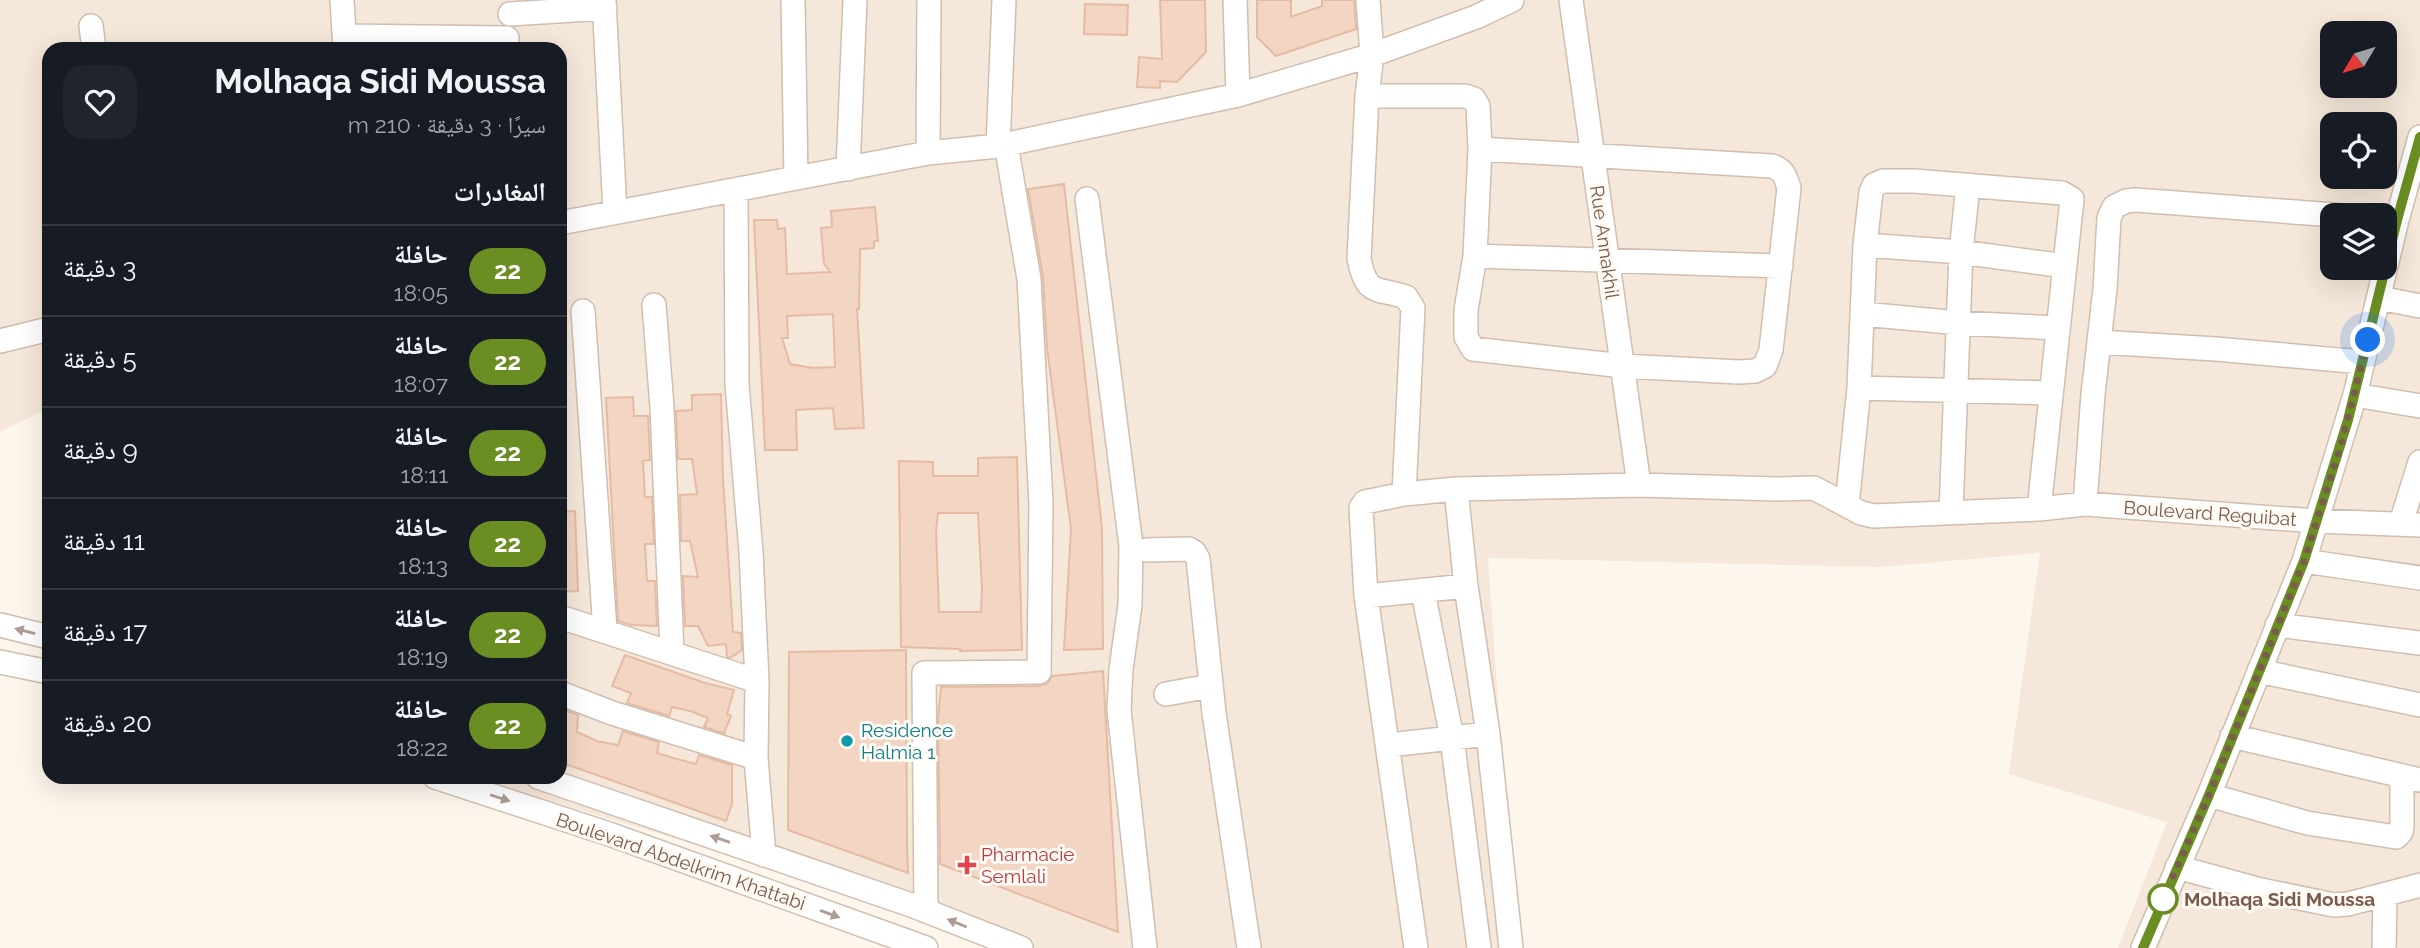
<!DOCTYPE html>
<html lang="ar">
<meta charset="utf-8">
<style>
body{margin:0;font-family:Raleway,"Noto Naskh Arabic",sans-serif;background:#20242c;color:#f1f3f6;direction:rtl;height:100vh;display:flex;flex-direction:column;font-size:26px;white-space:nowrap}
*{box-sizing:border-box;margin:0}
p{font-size:23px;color:#9ea1a6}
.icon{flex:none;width:38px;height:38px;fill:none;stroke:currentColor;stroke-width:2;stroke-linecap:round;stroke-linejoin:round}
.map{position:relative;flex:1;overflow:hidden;direction:ltr}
.sheet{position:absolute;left:42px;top:42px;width:525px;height:742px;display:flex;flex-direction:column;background:#171b24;border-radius:21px;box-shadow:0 7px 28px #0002;direction:rtl}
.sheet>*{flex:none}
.badge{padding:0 14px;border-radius:23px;font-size:24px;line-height:46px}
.needle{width:46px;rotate:232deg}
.fabs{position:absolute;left:2320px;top:21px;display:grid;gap:14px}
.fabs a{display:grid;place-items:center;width:77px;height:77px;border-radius:14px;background:#171b24;box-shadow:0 7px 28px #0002;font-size:35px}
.you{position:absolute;width:35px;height:35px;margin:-18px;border:5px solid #fff;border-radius:50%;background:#1a73e8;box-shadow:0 0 0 10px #1a73e833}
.map>.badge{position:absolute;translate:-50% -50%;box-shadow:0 0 0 4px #fff}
h2{padding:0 21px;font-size:26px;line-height:63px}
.round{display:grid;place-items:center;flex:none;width:74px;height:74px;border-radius:21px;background:#20242c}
.summary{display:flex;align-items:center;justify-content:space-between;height:119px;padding:0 21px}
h1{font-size:33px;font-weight:700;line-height:52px}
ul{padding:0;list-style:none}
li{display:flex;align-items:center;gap:21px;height:91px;padding:0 21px;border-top:2px solid #363941}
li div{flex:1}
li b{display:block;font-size:26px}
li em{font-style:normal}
li .badge{min-width:77px;font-weight:700;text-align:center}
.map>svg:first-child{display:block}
.residential{fill:#f5e8da;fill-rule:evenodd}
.building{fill:#f3d5c3;stroke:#e6bba3;stroke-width:2;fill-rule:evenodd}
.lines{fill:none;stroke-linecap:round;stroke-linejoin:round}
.minor-casing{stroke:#d1beb0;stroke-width:26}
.minor{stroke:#fff;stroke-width:23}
.oneway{fill:#af9d94}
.line-casing{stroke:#fff;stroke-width:16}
.line{stroke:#6b8e23;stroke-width:10}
.walk{stroke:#7a5c4d;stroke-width:7;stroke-dasharray:0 12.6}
.culture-dot{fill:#0f9aa8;stroke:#fffaf3;stroke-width:2.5}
.health-dot{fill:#e0444e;stroke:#fffaf3;stroke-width:2.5}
.stop-dot{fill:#fff;stroke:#6b8e23;stroke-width:3.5}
.labels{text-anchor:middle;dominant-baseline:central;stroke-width:6;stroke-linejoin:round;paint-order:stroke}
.street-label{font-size:19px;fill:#7a5c4d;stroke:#fffaf3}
.culture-label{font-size:19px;fill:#0d838f;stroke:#fffaf3;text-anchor:start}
.health-label{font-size:19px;fill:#be3a42;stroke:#fffaf3;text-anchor:start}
.stop-label{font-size:19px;font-weight:bold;fill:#7a5c4d;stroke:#fffaf3;text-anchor:start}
</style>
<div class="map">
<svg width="2420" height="948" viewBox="0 0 2420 948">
<rect width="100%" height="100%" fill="#fdf6ec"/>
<!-- residential -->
<path class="residential" d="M0,0h2420v948h-302l49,-126 -158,-48 31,-221 -160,14 -392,-9 27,390h-478l-566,-171h89v-728h-511v359l-49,24zM2333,33h52v53h-52zM2333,124h52v53h-52zM2333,215h52v53h-52z"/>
<!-- building -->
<path class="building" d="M1160,0h45l1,52 -29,30 -17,-1v7l-23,-1 2,-30 23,2z
M1257,0h34v17l31,-11v-6h32l2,29 -80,27 -19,-19z
M1085,4l43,1 -1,30 -43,-1z
M1064,184l38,345 1,120 -39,1 7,-121 -24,-181 -4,-71 -15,-88z
M875,207l3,34h-4v7l-14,1 -1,60h-2l7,119 -29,1 -2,-21 -37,2 1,40h-32l-11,-230h23l1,9 7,-1 2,46 43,-2 -6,-8 -3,-36 11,-1 -1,-16zM833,314l2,53 -22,1 -23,-4 -8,-26h6l-1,-22z
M721,394l2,85 10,153 8,1 1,17 -12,8 -3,-1 -1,-13 -18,2 -10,-20h-13l-2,-50 15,1 -8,-36h-9l-1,-46 17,-1 -5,-35h-14l-2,-48 16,-1v-15z
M633,397l1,19h14l2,44 -7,1 2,36h7l2,47h-9l2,37h8l2,45 -26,-1 -13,-4 -12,-223z
M1017,457l5,193 -62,1v-2l-59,-2 -2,-186 34,1v14h45v-18zM938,513h40l4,75 -1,24h-42l-3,-81z
M575,511l3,80 -18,1v-80z
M906,650l1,192 1,31 -120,-43 1,-178z
M625,655l80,28 29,7 -7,24 4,2 -7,17 2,1 -22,-7 4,-9 -18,-7 -18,-4 -3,9 -42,-13 4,-10 -19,-7z
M1103,671l15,261 -178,-68 -2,-146 3,-31 98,-1 8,-2 5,-8z
M560,708l18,7 -1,17 20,9 21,4 5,-14 36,11 -2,11 20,6 19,5 3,-9 33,10v39l-6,17 -166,-59z"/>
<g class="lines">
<defs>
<path id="minor" d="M342,0l3,49
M604,0l11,212
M793,0l3,178
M1235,0l3,95
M1368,0l4,55 -5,41 -8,163c8,38 17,28 47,38l7,11 -9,186 52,-5 183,-4 138,4 37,-1 47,25 13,3 165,-7 46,-5 231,17 104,4
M1571,0l68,485
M510,14l95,-6
M91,26l3,23
M345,36l162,2
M1367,96h98l9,3 4,7 2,43 -5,107 -9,54v27l7,12 150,17 116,6 16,-1 10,-5 6,-16 18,-162c-4,-12 -5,-18 -17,-22l-292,-17
M998,146l6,-146
M928,153l1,-153
M848,169l7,-169
M736,190l1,194 14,168 6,129 -1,77 8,97
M1087,199l44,347 -1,59 -9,64 -2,41 26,238
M560,223l368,-70 70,-7 240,-51 134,-40 104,-38 36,-17
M1865,245l96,7 104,14
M1475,256l306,10
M2379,298l41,8
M654,305l8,102 10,246
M583,311l22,319
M1863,314l96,9 98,5
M0,341l49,-12
M2099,342l117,7 146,13
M1859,388l191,5
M2355,395l65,11
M1456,489l10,97 22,148 23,214
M1404,494l-39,8 -4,6 5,88 50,352
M2085,504l8,-110 12,-105 4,-71 5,-11 12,-6 10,-1 198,15
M1847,505l12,-117 6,-143 6,-53 3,-7 9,-4h31l148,12 10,6 -33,310
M1951,512l10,-260 7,-67
M2401,523l19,-61
M1147,550l42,-1 5,3 4,7 16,154 35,235
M2304,561l116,17
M1423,592l29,146 27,210
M1366,596l100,-10
M560,617l197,64
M0,625l49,12
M2277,625l143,18
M0,662l49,10
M2259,671l161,34
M560,693l52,20 144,45
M1166,694l44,-8
M2232,736l188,44
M1389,745l99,-11
M435,777l174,57 317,114
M538,777l373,128 110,43
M2209,795l98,28 89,14 5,-5 1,-6v-50
M2177,867l84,23 73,15 14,-1 72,-19
M926,911l-2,-238 115,-1 2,-169 -12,-224 -23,-135
M2143,948l66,-153 95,-234 51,-166 42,-175 23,-83
M2384,948l1,-53"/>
</defs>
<!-- minor casing -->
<use href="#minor" class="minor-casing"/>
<!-- minor -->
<use href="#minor" class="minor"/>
</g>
<!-- one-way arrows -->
<defs><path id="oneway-solid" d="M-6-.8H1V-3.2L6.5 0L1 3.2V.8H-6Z" transform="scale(1.75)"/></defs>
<g class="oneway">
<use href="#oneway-solid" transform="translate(25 631) rotate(-166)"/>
<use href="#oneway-solid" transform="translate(500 798) rotate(18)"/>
<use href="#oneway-solid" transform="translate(720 839) rotate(-161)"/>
<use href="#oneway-solid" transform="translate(830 914) rotate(20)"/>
<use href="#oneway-solid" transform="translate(957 923) rotate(-158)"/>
</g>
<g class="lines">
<defs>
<path id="line" d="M2143,948l66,-153 95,-234 44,-141 49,-200 23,-83"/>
</defs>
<!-- line casing -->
<use href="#line" class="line-casing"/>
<!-- line -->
<use href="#line" class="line"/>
<!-- walk -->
<path class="walk" d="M2163,899l46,-104 95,-234 37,-116 27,-105"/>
</g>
<!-- markers -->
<circle class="culture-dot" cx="847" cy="741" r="7"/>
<path class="health-dot" d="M963.5 854.5h7v7h7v7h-7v7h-7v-7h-7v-7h7z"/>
<circle class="stop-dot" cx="2163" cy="899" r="14"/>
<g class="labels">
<!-- street labels -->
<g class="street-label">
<text transform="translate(1605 242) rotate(82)">Rue Annakhil</text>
<text transform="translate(2210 513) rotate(4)">Boulevard Reguibat</text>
<text transform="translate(681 861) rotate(19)">Boulevard Abdelkrim Khattabi</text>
</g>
<!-- culture labels -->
<g class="culture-label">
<text x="861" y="730">Residence<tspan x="861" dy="22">Halmia 1</tspan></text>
</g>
<!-- health labels -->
<g class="health-label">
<text x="981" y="854">Pharmacie<tspan x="981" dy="22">Semlali</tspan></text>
</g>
<!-- stop labels -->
<g class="stop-label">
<text x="2184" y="899">Molhaqa Sidi Moussa</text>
</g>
</g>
</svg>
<div class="fabs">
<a><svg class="needle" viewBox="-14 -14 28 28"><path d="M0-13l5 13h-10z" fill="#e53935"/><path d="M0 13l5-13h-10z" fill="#9ea1a6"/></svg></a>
<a><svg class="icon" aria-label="locate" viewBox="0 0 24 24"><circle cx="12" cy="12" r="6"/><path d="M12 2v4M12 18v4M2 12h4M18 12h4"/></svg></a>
<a><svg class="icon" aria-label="layers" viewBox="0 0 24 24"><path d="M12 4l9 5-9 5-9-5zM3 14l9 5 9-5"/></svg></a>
</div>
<div class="you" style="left:2368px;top:340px"></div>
<section class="sheet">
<div class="summary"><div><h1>Molhaqa Sidi Moussa</h1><p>سيرًا · 3 دقيقة · 210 m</p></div><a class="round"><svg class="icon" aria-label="heart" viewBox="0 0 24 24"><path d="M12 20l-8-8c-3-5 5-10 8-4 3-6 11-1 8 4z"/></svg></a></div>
<h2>المغادرات</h2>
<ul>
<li><span class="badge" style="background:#6b8e23;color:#fff">22</span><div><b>حافلة</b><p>18:05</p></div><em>3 دقيقة</em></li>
<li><span class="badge" style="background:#6b8e23;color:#fff">22</span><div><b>حافلة</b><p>18:07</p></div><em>5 دقيقة</em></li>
<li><span class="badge" style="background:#6b8e23;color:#fff">22</span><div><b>حافلة</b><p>18:11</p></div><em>9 دقيقة</em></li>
<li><span class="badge" style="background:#6b8e23;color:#fff">22</span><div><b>حافلة</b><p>18:13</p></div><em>11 دقيقة</em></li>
<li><span class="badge" style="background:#6b8e23;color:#fff">22</span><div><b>حافلة</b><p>18:19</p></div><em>17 دقيقة</em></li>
<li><span class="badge" style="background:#6b8e23;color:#fff">22</span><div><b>حافلة</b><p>18:22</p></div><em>20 دقيقة</em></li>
</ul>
</section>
</div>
